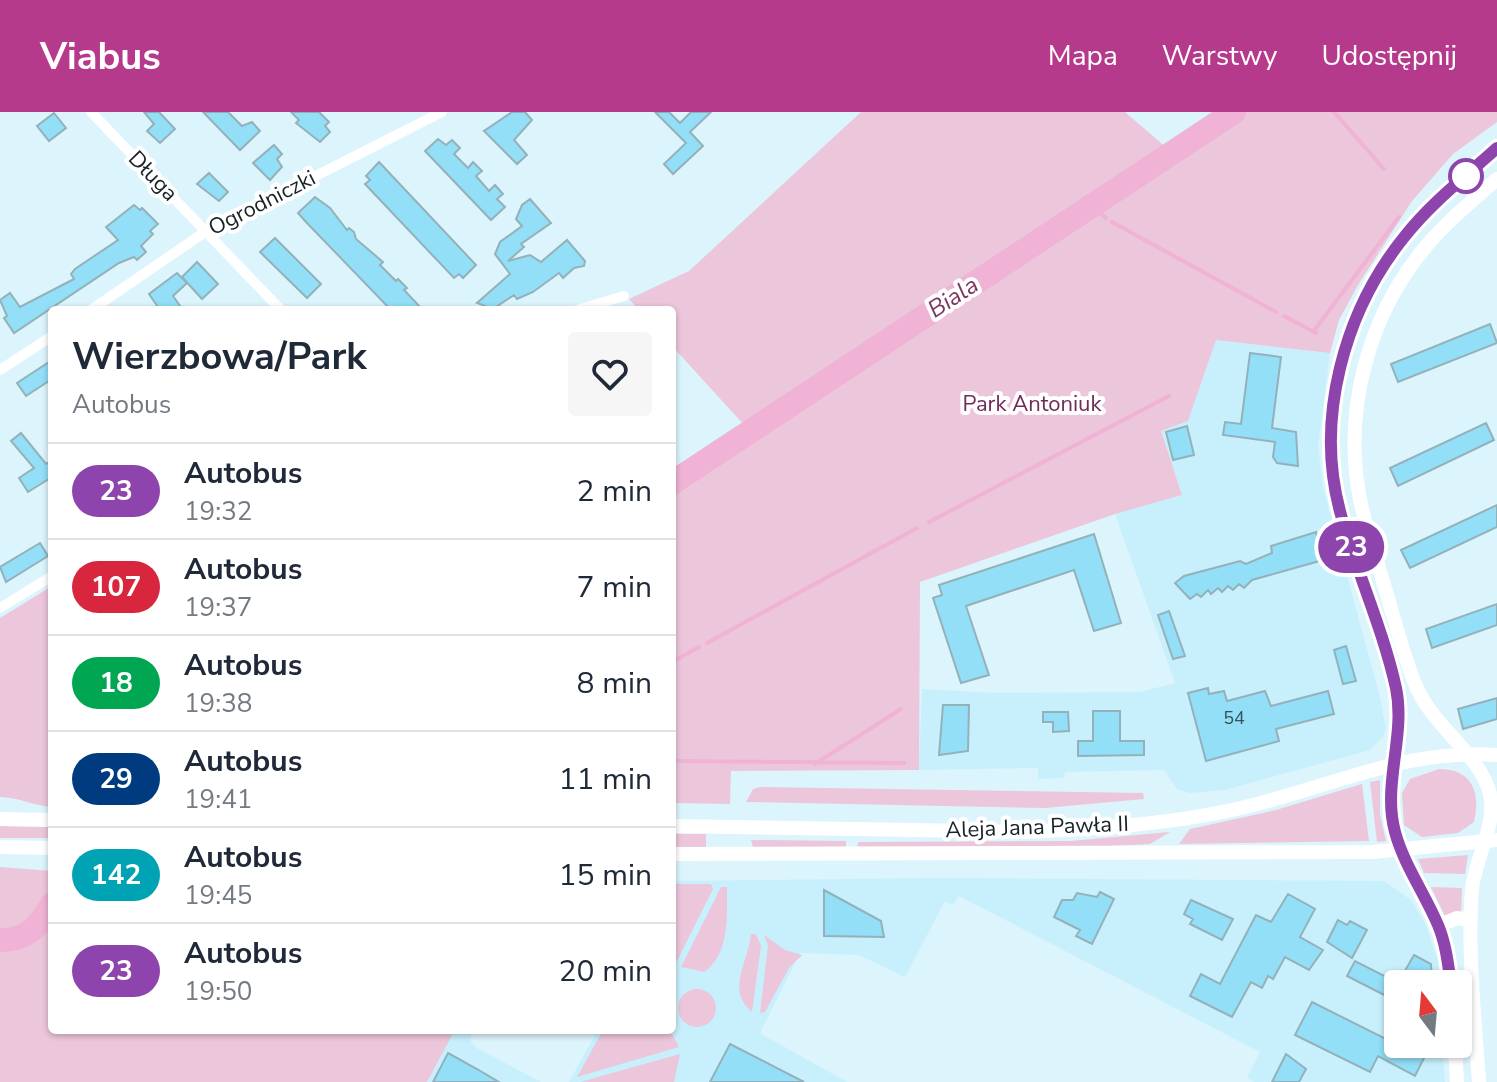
<!DOCTYPE html>
<html lang="pl">
<meta charset="utf-8">
<style>
body{margin:0;font-family:"Nunito Sans",sans-serif;background:#f6f6f7;color:#1f2937;height:100vh;display:flex;flex-direction:column;font-size:30px;white-space:nowrap}
*{box-sizing:border-box;margin:0}
p{font-size:26px;color:#747a83}
.icon{flex:none;width:44px;height:44px;fill:none;stroke:currentColor;stroke-width:2;stroke-linecap:round;stroke-linejoin:round}
.map{position:relative;flex:1;overflow:hidden}
.panel{position:absolute;left:48px;top:194px;width:628px;height:728px;display:flex;flex-direction:column;background:#fff;border-radius:8px;box-shadow:0 2px 6px #0004}
.panel>*{flex:none}
.badge{padding:0 16px;border-radius:26px;font-size:28px;line-height:52px}
.needle{width:52px;rotate:344deg}
.tools{position:absolute;left:1384px;top:858px;display:grid;gap:16px}
.tools a{display:grid;place-items:center;width:88px;height:88px;border-radius:8px;background:#fff;box-shadow:0 2px 6px #0004;font-size:40px}
.map>.badge{position:absolute;translate:-50% -50%;box-shadow:0 0 0 4px #fff}
.round{display:grid;place-items:center;flex:none;width:84px;height:84px;border-radius:8px;background:#f6f6f7}
.summary{display:flex;align-items:center;justify-content:space-between;height:136px;padding:0 24px}
h1{font-size:38px;font-weight:700;line-height:60px}
ul{padding:0;list-style:none}
li{display:flex;align-items:center;gap:24px;height:96px;padding:0 24px;border-top:2px solid #e0e1e3}
li div{flex:1}
li b{display:block;font-size:30px}
li em{font-style:normal}
li .badge{min-width:88px;font-weight:700;text-align:center}
header{display:flex;align-items:center;gap:48px;box-sizing:border-box;height:112px;padding:0 40px;background:#b63a8c;color:#fff}
header strong{font-size:38px}
nav{display:flex;gap:44px;margin-inline-start:auto;font-size:28px}
.map>svg:first-child{display:block}
.built{fill:#c8f0fc}
.green{fill:#ecc6db}
.lines{fill:none;stroke-linecap:round;stroke-linejoin:round}
.stream{stroke:#f0b3d5;stroke-width:4}
.river{stroke:#f0b3d5;stroke-width:24}
.building{fill:#92dff7;stroke:#94b1ba;stroke-width:2}
.street{stroke:#fff;stroke-width:10}
.secondary{stroke:#fff;stroke-width:14}
.line-casing{stroke:#fff;stroke-width:18}
.line{stroke:#8e44ad;stroke-width:12}
.stop-dot{fill:#fff;stroke:#8e44ad;stroke-width:4}
.labels{text-anchor:middle;dominant-baseline:central;stroke-width:8;stroke-linejoin:round;paint-order:stroke}
.number-label{font-size:18px;fill:#36525b}
.street-label{font-size:22px;fill:#182327;stroke:#fff}
.park-label{font-size:22px;fill:#712b58;stroke:#fff}
.water-label{font-size:24px;font-style:italic;fill:#7b3561;stroke:#fff}
</style>
<header>
<strong>Viabus</strong>
<nav><a>Mapa</a><a>Warstwy</a><a>Udostępnij</a></nav>
</header>
<div class="map">
<svg width="1497" height="970" viewBox="0 0 1497 970">
<rect width="100%" height="100%" fill="#dcf4fc"/>
<!-- built -->
<path class="built" d="M1216,228l114,13 -12,94 5,40 57,210 6,32 -4,9 -12,12 -145,40 -36,3 -12,-4 -13,-19 -99,2 -1,6 -26,1v-11l-119,2 3,-81 73,4 145,-1 35,-9 -60,-169 67,-19 -21,-64 27,-10z
M942,766l442,3 27,19 14,23 13,38 1,23h-41v60h44l3,38h-191l-7,-4 13,-26 -301,-156 -6,9 -8,-4 -40,76 -46,-22 -59,-2 -40,80 87,49h-278l29,-52h74v-149z
M455,918l16,1v11l6,6 64,34h-114z"/>
<!-- green -->
<path class="green" d="M861,0h264l43,37 -422,278 -74,-81v-36h-33l-10,-11 60,-28z
M1235,0h262v10l-44,32 -41,47 -54,84 -19,35 -9,33 -114,-13 -28,81 -27,10 21,64 -67,19 -195,68 -1,188 -188,1 -1,33 -58,-1v-318z
M52,474v221c-18,-1 -33,-10 -52,-10v-179z
M1439,657c33,0 42,23 35,53l-16,11 -36,4 -18,-12 -2,-32 8,-14z
M1380,668v35l6,26 -9,1 -7,-60z
M1362,672l7,57 -190,3 11,-15 86,-19z
M760,675l383,6 1,6 -99,9 -299,-6 7,-13z
M0,714l50,1 1,11h-51z
M1170,720l-20,12 -86,4h-205l-2,-3 2,-3 212,-1z
M672,722h34v14l-34,-1z
M751,728l95,1v7l-93,-1z
M1468,743l-3,19 -41,-1 -6,-14z
M0,755l52,4v159h403l-28,52h-427z
M672,772h39l2,5 -37,74 -4,-5z
M721,775h6c0,28 3,67 -23,85l-23,-5z
M1431,775l31,1 -1,24 -16,4z
M751,822h5l5,12 -9,66c-27,-22 -3,-51 -1,-78z
M764,823l21,15 17,5 -13,13 -24,44 -5,1 8,-68z
M678 896a19 19 0 1 1 38 0a19 19 0 1 1-38 0Z
M603,918h67l9,17 -102,30z
M680,942l-6,28h-94z"/>
<g class="lines">
<!-- stream -->
<path class="stream" d="M1334,0l50,57
M1092,94l14,12
M1112,110l164,90
M1284,204l32,17
M1313,220l86,-115
M929,410l240,-126
M707,531l210,-115
M672,550l27,-15
M672,649l232,2
M815,652l86,-55"/>
<!-- river -->
<path class="river" d="M672,371l562,-371
M0,828c26,1 40,-14 52,-36"/>
</g>
<!-- building -->
<path class="building" d="M144,0h15l16,17 -15,14 -13,-12 7,-7z
M203,0h25l14,14 10,-4 8,9 -20,19z
M291,0h28l10,10 -4,4 5,6 -10,10 -24,-19 3,-3z
M512,0h13l7,8 -18,20 13,15 -10,9 -33,-33z
M655,0h14l11,11 11,-11h20l-21,20 13,14 -30,28 -9,-10 22,-21z
M54,1l12,15 -17,13 -12,-15z
M438,27l8,6 6,-5 8,8 -6,6 14,14 5,-6 9,9 -6,5 13,15 6,-6 8,9 -6,5 8,8 -14,13 -66,-69z
M274,33l8,9 -5,5 5,8 -12,13 -17,-17z
M379,50l97,103 -13,13 -4,-4 -5,4 -89,-94 5,-4 -4,-4z
M209,61l19,19 -9,9 -22,-17z
M315,85l15,11 17,22 2,-2 5,4 2,7 27,23 -3,3 16,16 2,-2 9,9 -3,2 19,20h-32l-85,-88 -8,-9z
M530,87l21,24 -30,21 3,3 -16,14 22,-6 11,7 26,-22 18,21 -1,5 -10,2 -11,10 -4,-5 -26,19 -16,7 -3,-4 -21,14 -16,-6 33,-29 -15,-20 5,-12 22,-16 -6,-7 6,-14z
M134,93l6,5 2,-2 16,16 -8,7 3,3 -12,12 5,6 -9,8 -3,-3 -15,6 -105,70 -10,-15 3,-2 -7,-16 10,-7 10,14 54,-28 -3,-5 4,-5 43,-29 -12,-13z
M275,126l46,46 -14,14 -47,-46z
M197,150l21,22 -16,15 -20,-22z
M177,161l10,10 -14,13 10,14h-23l-11,-16z
M1490,212l7,19 -99,39 -7,-18z
M1250,241l31,4 -9,71 24,4 2,34 -21,-3 -4,-6 2,-15 -52,-7 2,-13 16,2z
M52,248v19l-26,17 -9,-13z
M1486,311l8,17 -96,46 -8,-18z
M1187,314l7,29 -21,5 -7,-28z
M21,321l25,31 6,-4v17l-24,15 -9,-14 15,-10 -23,-27z
M1497,393v22l-87,41 -9,-18z
M1316,420l7,28 -71,20 -8,8 -5,-4 -6,6 -5,-4 -6,6 -4,-4 -7,6 -3,-4 -7,7 -4,-3 -7,5 -15,-16 9,-7 56,-15 6,3 26,-11 -1,-7z
M1094,422l27,89 -27,8 -20,-61 -108,36 23,69 -28,8 -28,-85 9,-3 -3,-10z
M40,431l8,13 -42,26 -6,-15z
M1497,492v21l-65,23 -6,-19z
M1169,499l16,45 -12,3 -15,-44z
M1346,534l10,35 -13,3 -9,-34z
M1208,576l1,6 15,-3 3,10 38,-10 6,15 57,-15 6,23 -58,15 3,12 -73,20 -18,-68z
M1497,586v21l-34,10 -5,-20z
M943,593h26l-1,46 -29,4z
M1093,599h27v30h24v14l-66,1v-15h15z
M1043,600h25l1,19 -16,1v-10h-10z
M824,778l57,31 3,16 -60,-1z
M1100,780l14,7 -22,45 -16,-8 4,-6 -26,-13 8,-17h11l4,-7 20,4z
M1288,782l27,15 -15,28 23,13 -14,20 -24,-13 -12,22 -5,-3 -6,12 -11,-6 -19,35 -42,-21 11,-22 19,10 36,-69 15,7z
M1191,788l42,19 -11,21 -32,-16 3,-5 -9,-5z
M1338,808l9,5 3,-4 17,9 -15,28 -25,-16z
M1414,843l17,9 1,17 -4,3h-30v18l-51,-26 8,-15 43,22z
M1312,890l112,56 -9,18 -37,-20 -8,16 -75,-37z
M730,932l74,38h-94z
M448,941l29,16 22,13h-66z
M1286,942l20,15 -7,13h-27z"/>
<g class="lines">
<!-- street -->
<path class="street" d="M91,0l190,198
M91,198l114,-78 237,-120
M577,198l47,-14
M0,258l52,-34
M0,496l52,-32"/>
<!-- secondary -->
<path class="secondary" d="M0,707l52,1
M672,714l355,6c76,-4 152,-8 226,-27 81,-20 159,-57 244,-50
M0,735l52,1
M672,742l701,-2 124,-12
M1438,814l19,-8 14,2
M1451,872c-3,-20 -6,-40 -13,-59 -13,-32 -34,-60 -43,-93 -13,-48 11,-96 1,-144 -13,-59 -39,-115 -55,-173 -27,-95 4,-204 64,-279 26,-33 60,-60 92,-88
M1455,932l2,38
M1479,970c-4,-60 -12,-134 -7,-193 3,-30 25,-65 18,-95 -10,-40 -57,-67 -74,-108 -14,-33 -22,-70 -33,-104 -8,-29 -19,-58 -24,-88 -15,-84 9,-177 64,-244 21,-26 48,-48 74,-71"/>
</g>
<g class="lines">
<defs>
<path id="line" d="M1451,872c-3,-20 -5,-40 -13,-59 -13,-31 -34,-60 -43,-93 -13,-48 11,-96 1,-144 -13,-59 -39,-115 -55,-173 -27,-95 3,-204 64,-279 26,-33 61,-60 92,-88"/>
</defs>
<!-- line casing -->
<use href="#line" class="line-casing"/>
<!-- line -->
<use href="#line" class="line"/>
</g>
<!-- markers -->
<circle class="stop-dot" cx="1466" cy="64" r="16"/>
<g class="labels">
<!-- number labels -->
<g class="number-label">
<text x="1234" y="606">54</text>
</g>
<!-- street labels -->
<g class="street-label">
<text transform="translate(153 64) rotate(46)">Długa</text>
<text transform="translate(262 91) rotate(-27)">Ogrodniczki</text>
<text transform="translate(1037 715) rotate(-2)">Aleja Jana Pawła II</text>
</g>
<!-- park labels -->
<g class="park-label">
<text x="1032" y="292">Park Antoniuk</text>
</g>
<!-- water labels -->
<g class="water-label">
<text transform="translate(953 185) rotate(-33)">Biala</text>
</g>
</g>
</svg>
<div class="tools">
<a><svg class="needle" viewBox="-14 -14 28 28"><path d="M0-13l5 13h-10z" fill="#e53935"/><path d="M0 13l5-13h-10z" fill="#747a83"/></svg></a>
</div>
<b class="badge" style="left:1351px;top:435px;background:#8e44ad;color:#fff">23</b>
<section class="panel">
<div class="summary"><div><h1>Wierzbowa/Park</h1><p>Autobus</p></div><a class="round"><svg class="icon" aria-label="heart" viewBox="0 0 24 24"><path d="M12 20l-8-8c-3-5 5-10 8-4 3-6 11-1 8 4z"/></svg></a></div>
<ul>
<li><span class="badge" style="background:#8e44ad;color:#fff">23</span><div><b>Autobus</b><p>19:32</p></div><em>2 min</em></li>
<li><span class="badge" style="background:#d7263d;color:#fff">107</span><div><b>Autobus</b><p>19:37</p></div><em>7 min</em></li>
<li><span class="badge" style="background:#00a651;color:#fff">18</span><div><b>Autobus</b><p>19:38</p></div><em>8 min</em></li>
<li><span class="badge" style="background:#003b80;color:#fff">29</span><div><b>Autobus</b><p>19:41</p></div><em>11 min</em></li>
<li><span class="badge" style="background:#00a3b4;color:#fff">142</span><div><b>Autobus</b><p>19:45</p></div><em>15 min</em></li>
<li><span class="badge" style="background:#8e44ad;color:#fff">23</span><div><b>Autobus</b><p>19:50</p></div><em>20 min</em></li>
</ul>
</section>
</div>
